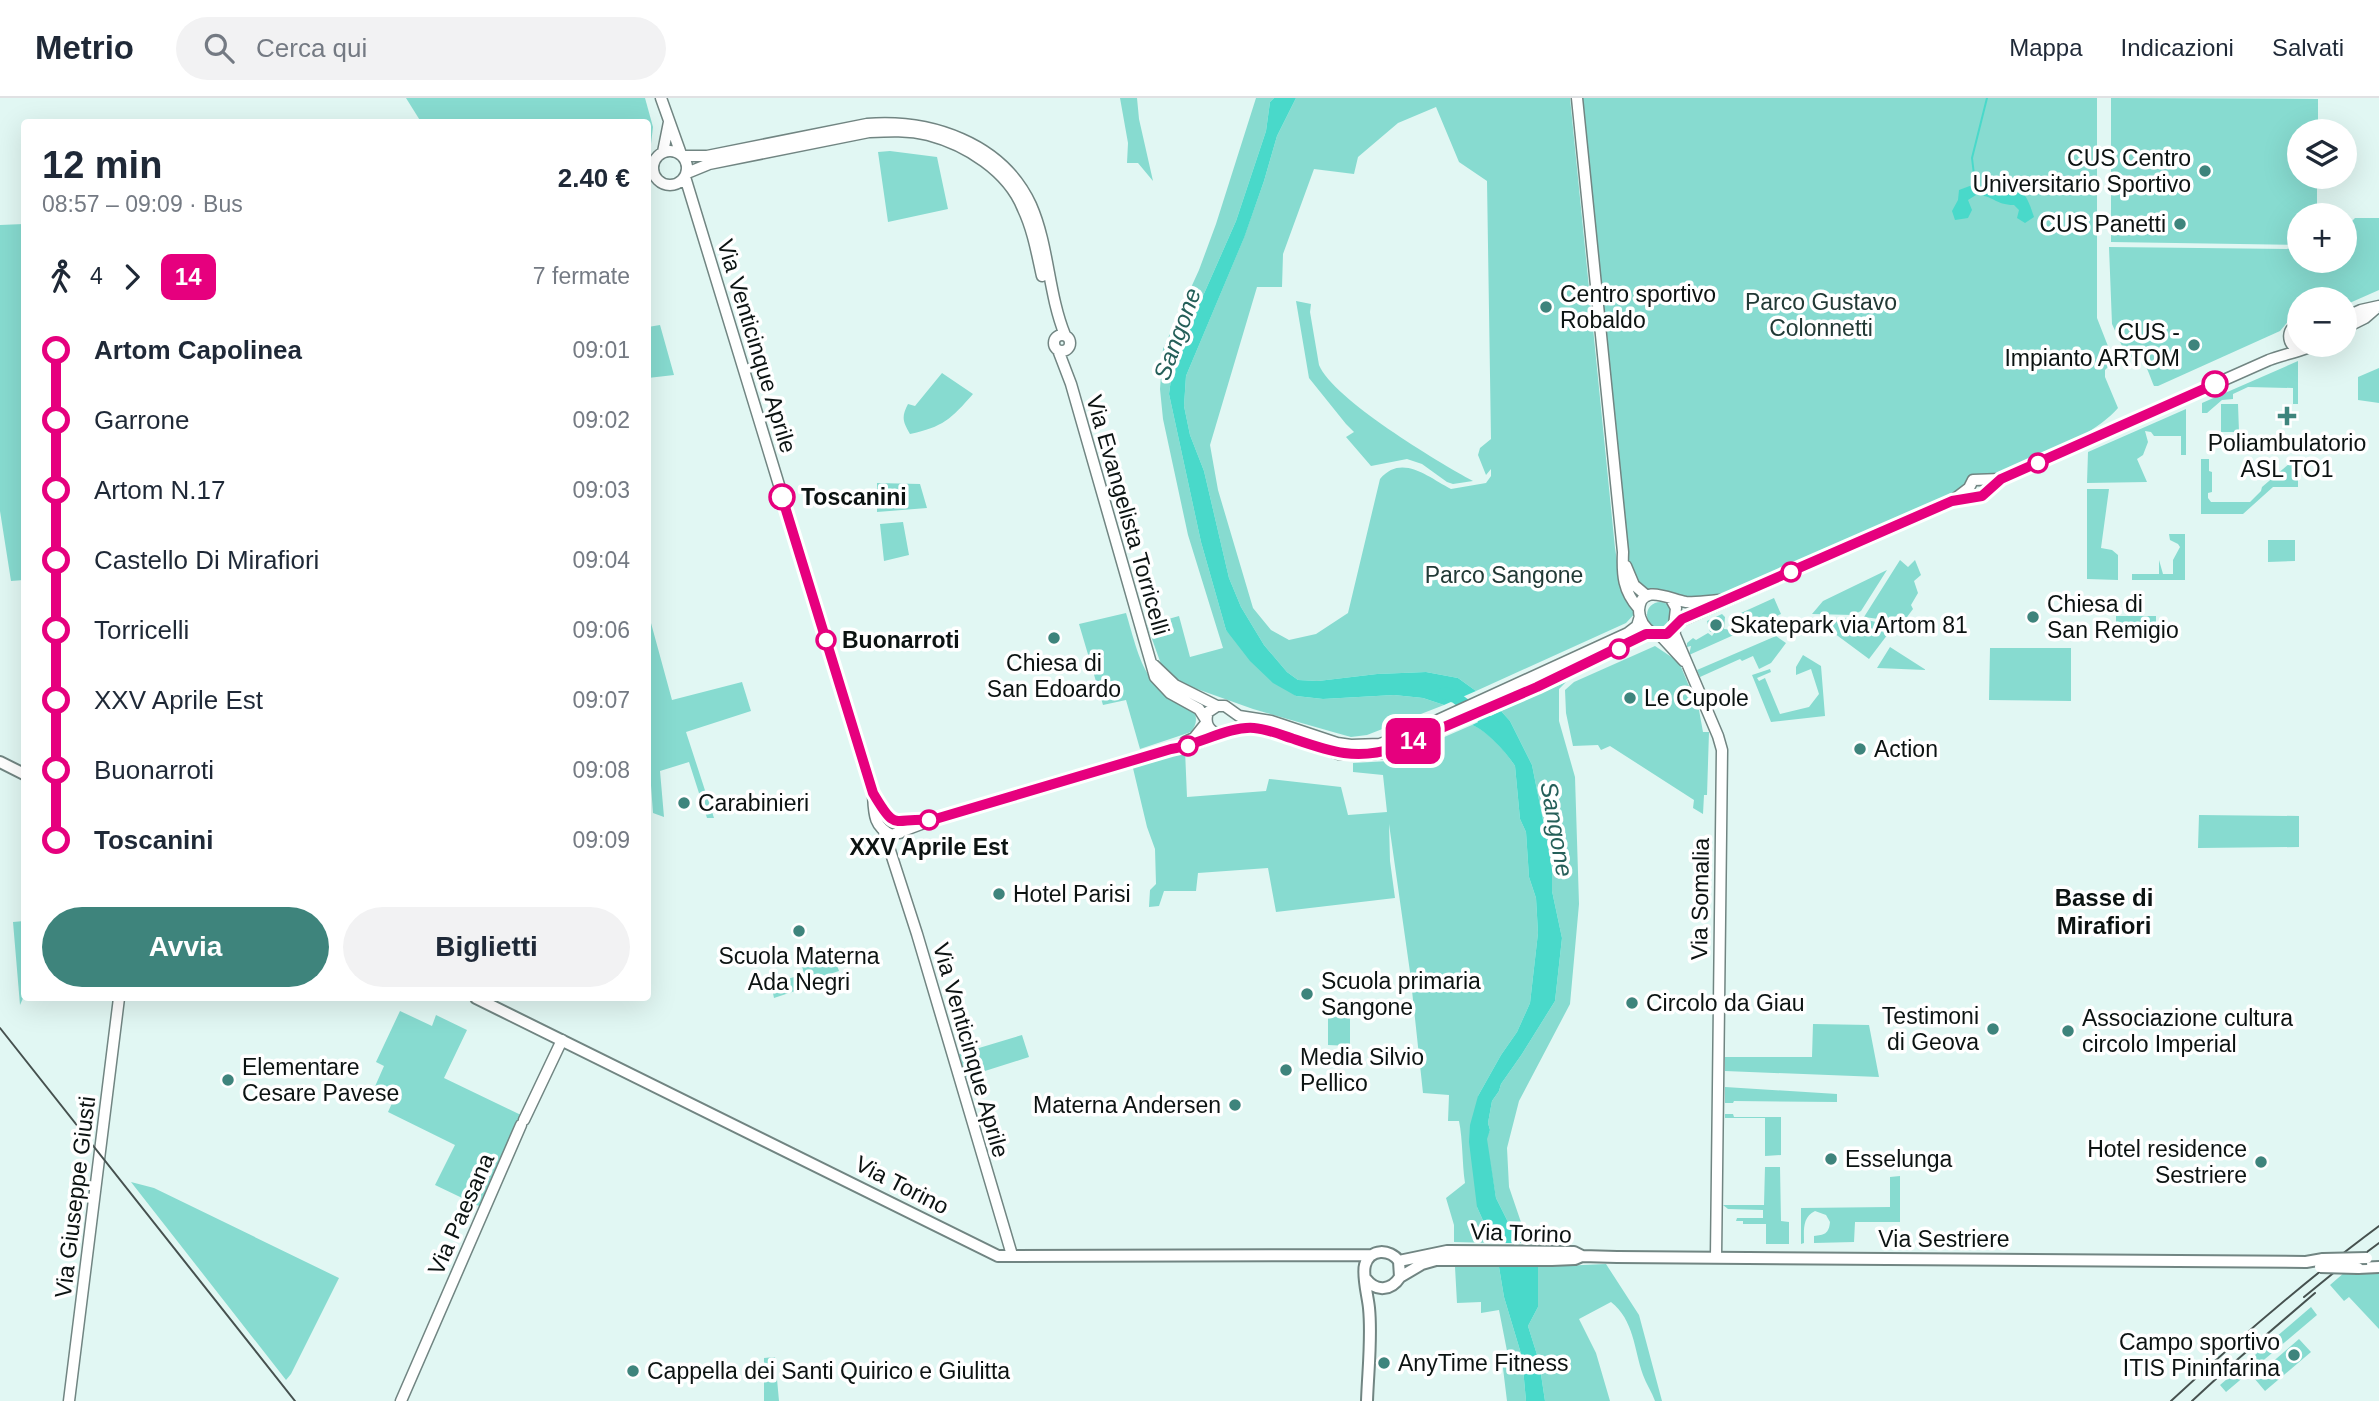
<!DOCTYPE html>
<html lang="it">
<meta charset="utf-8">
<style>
body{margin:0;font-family:Arial,sans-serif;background:#f2f2f3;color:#1f2937;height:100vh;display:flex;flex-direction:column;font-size:26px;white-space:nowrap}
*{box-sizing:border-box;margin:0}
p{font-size:23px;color:#747a83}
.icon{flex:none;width:38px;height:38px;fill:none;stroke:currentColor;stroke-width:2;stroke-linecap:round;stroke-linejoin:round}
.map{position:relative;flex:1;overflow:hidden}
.sheet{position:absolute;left:21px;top:21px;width:630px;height:882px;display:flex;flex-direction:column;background:#fff;border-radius:7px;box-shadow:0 7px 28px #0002}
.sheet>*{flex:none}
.badge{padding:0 14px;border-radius:10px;font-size:24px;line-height:46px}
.fabs{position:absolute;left:2287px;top:21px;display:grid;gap:14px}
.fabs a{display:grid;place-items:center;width:70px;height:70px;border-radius:50%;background:#fff;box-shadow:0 7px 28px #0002;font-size:35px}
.map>.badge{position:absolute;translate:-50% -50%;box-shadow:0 0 0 4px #fff}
.legs{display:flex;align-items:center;gap:10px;height:77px;padding:0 21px;font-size:23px}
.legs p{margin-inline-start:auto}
.summary{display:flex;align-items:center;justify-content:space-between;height:119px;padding:0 21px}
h1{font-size:38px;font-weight:800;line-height:52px}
.primary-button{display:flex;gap:14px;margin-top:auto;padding:14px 21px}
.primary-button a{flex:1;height:80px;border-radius:42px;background:#3e847c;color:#fff;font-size:28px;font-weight:800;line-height:80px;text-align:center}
.primary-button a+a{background:#f2f2f3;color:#1f2937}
ul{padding:0 21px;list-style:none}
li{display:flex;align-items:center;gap:24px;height:70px;font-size:26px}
li i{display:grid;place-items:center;width:10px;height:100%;margin:0 9px;background:currentColor}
li i::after{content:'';width:18px;height:18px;margin:-9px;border:5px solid;border-radius:50%;background:#fff}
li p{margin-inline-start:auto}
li:first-child i{background:linear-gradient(#0000 50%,currentColor 0)}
li:last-child i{background:linear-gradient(currentColor 50%,#0000 0)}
header{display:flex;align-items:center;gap:42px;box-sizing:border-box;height:98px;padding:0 35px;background:#fff;border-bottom:2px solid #e0e1e3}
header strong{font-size:33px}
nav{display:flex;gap:38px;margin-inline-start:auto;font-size:24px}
.search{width:490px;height:63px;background:#f2f2f3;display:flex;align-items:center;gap:18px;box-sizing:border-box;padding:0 24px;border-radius:38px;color:#747a83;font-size:26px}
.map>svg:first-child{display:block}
.green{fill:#87dbd0;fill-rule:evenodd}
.water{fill:#49d9ca}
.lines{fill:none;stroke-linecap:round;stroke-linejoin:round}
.stream{stroke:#49d9ca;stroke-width:2}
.river{stroke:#49d9ca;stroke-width:12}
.tertiary-casing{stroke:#718582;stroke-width:13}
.secondary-casing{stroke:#718582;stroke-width:14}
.tertiary{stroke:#fff;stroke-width:10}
.secondary{stroke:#fff;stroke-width:10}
.rail{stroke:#46514f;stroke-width:2}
.secondary-bridge-casing{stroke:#718582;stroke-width:14;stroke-linecap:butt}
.secondary-bridge{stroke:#fff;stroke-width:10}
.line-1-casing{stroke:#fff;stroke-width:16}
.line-1{stroke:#e6007e;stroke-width:10}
.poi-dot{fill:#3e847c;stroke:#fff;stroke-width:2.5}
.stop-1-dot{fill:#fff;stroke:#e6007e;stroke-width:3.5}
.labels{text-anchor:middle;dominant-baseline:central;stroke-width:7;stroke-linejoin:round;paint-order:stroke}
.poi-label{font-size:23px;fill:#0c1312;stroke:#fff;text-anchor:start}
.park-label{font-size:23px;fill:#213935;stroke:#fff}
.street-label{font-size:23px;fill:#0c1312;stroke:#fff}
.stop-label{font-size:23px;font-weight:bold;fill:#0c1312;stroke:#fff;text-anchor:start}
.water-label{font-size:24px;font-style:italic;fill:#255f59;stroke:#fff}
.neighbourhood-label{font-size:24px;font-weight:bold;fill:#0c1312;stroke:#fff}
</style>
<header>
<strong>Metrio</strong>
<div class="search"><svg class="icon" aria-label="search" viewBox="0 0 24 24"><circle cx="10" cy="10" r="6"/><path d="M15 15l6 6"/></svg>Cerca qui</div>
<nav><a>Mappa</a><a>Indicazioni</a><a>Salvati</a></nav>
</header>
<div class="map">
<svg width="2379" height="1303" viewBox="0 0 2379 1303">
<rect width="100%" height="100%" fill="#e1f7f3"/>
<!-- green -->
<path class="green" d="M406,0h239l8,29 -2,17 -3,1v-23h-227z
M1120,0h17l2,21 14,62 -15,-18h-11l1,-20z
M1256,0h18l-4,4 -4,29 -30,90 -63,143 -4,30 32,148 25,88 70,66 27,3 71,-4 29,3 21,7 -77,30 -16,2 -18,-5 -80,-23 -70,-25 -22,-20 -14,-39 32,-9 11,41 33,-9 -35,-113 -25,-116 -3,-30 3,-40 36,-79 17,-46z
M1296,0h274l45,450 6,38 18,23 -13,14 -150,68 -18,-13 -32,-6 -49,2 -59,7 -20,-1 -11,-8 -23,-27 -23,-38 -12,-29 -25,-107 -14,-36 -6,-29 2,-30 57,-136 21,-59 13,-45zM1436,9l23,55 28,19 4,258 -11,9 -2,7 8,20 5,-6v7l-5,7 -35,6c-22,-11 -49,-36 -71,-10l-32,134 -32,21 -27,6 -18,-10 -18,-22 -35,-118 -8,-45 47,-158h25l1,-33 31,-85 40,5 4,-17 40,-34z
M1581,0h516v220l16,41v3l-8,8v7l13,31c-25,29 -90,56 -126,69 -11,4 -22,4 -30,12l-233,104 -38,4 -11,-1 -16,-6 -17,-1 -10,-6 -9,-21z
M2111,0l207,1v32h-18v46h17v38h-17l-1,30 -188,-3z
M890,53l47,6 11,52 -60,13 -10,-70z
M2355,120h24v72l-34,15v-6h-45l-1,16 -8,3 -11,13 -122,55h-4c-6,-14 -9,-32 -27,-29l-15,-33 -3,-77 190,2 1,12h45v-33z
M24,126v356l-13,1 -11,-70v-286z
M1296,203l15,3 -1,8 9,53c14,34 119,97 154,116l-20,3 -6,-2 -25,-18 -15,-5 -36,7 -25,-29 8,-5 -8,-8 -37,-46z
M660,227l14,50 -26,3v-51z
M2298,263v43h-5v-16l-45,-1 -15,7v5l-11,1 -15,13h-5v-10z
M2379,270v35l-21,-3v-23z
M942,275l31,21c-22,25 -30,33 -63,40 -7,-12 -9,-17 -2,-30l7,2z
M2221,306h17l1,28h-18z
M2186,311v46h-5v-19h-27l-3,-4 -6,-1 3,11 -5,13 -6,4 10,23 -60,1 1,-31z
M2201,361h8v12l3,1v20l-4,1v5l3,4h39l11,-11 1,-4 28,-24h8v24h-25l-30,27h-42z
M877,385l43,1 7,24 -50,4z
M2087,391h22l-8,59 11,2 6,5v25l-31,-1z
M903,424l6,33 -25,6 -4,-37z
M2169,436h16v46h-53v-6h27v-14l4,14h10v-14l7,-13 -2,-3 -8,-4z
M2268,442h27v21l-27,1z
M1900,462l8,7 7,-7 6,15 -7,6 4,12 -7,12 2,4 -12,16v-3l-37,-5z
M1887,472l-26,41 -8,4 -41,-1 11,-13z
M1774,500l7,16 -33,15 -7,-16z
M1647 517a13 13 0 1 1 26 0a13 13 0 1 1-26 0Z
M648,514l24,88 70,-18 9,29 -65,21 28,86h-7l-18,-56 -29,9 4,46 -11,-4 -5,-69z
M1126,515c15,50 17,74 68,97 3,9 3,14 -3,22l-51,17 -14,-49 -23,5 -24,-81z
M1722,516l3,3 -1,12 10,1 2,4 -47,21 2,-9 -4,1v-4l6,-5 3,2 12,-7 4,3 5,-7 -7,3 -3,-11z
M2116,518h40v13h-40z
M1815,521c24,0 56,-5 76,11l-22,29z
M1776,538l10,7 -15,20 -12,6 -6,-13 -11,5 -2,-2 -40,18 -3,-7z
M1655,548l24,16 20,48 4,22h6l-2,63h-3l-1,19 -10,-6 1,-8 -84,-54 -9,4 -3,-5 -25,1 -7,-33 -1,-23 9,-8z
M1890,549l36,23 -49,-2z
M1990,550h81v53l-82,-1z
M1803,557l18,11 4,50 -54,6 -19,-47 18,-6 1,3 -14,6 2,3 6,-3 15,36 29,-7 10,-13 -8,-25 -15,6v-8z
M1566,584l-7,7v32l16,56 4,127 -9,100 -51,97 -12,47 2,39 16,47 12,7v2h-14l-7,-5 -20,-40 -10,-59 4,-9 -2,-7 4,-22 7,-10 2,-7 21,-30 33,-53 7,-63 -10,-47v-22l-6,-34 -14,-70 -22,-44 -9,-10z
M1472,627c16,6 34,27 43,41l5,53 6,13 3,45 7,21 2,35 -8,70 -13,29 -16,23 -23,41 -1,111 16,36 -39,-1v-17l-8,-27 19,-15c-3,-20 -2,-42 -6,-62h-11l1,-26 -26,-2 -13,-121 -21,-148 1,37 5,37 -119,14 -8,-44 -70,5 -2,18h-32l-5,15 -10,1 1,-17 6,-6 -1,-35 -8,-22 -15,-63 53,-14 2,47 79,-6 3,-12 72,8 7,28 39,-3 -4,-37 -30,-3v-9l36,-2z
M2199,717l100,1v31l-101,1z
M24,823v75l-4,9 -7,-83z
M834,859l5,14 -44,14v6l-21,7 -3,-14 33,-10 -2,-8z
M1328,908h22v40l-22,-1z
M400,913l32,15 4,-11 31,15 -23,48 77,37 -40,92 -46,-22 20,-40 -67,-33 5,-11 -20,-10 11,-25 -8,-4z
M1813,926l56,1 10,52 -154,-6v-14h87z
M1022,937l7,22 -63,20 -7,-23z
M1725,989l112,7v8l-103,-1 -1,2h-8z
M1725,1016h8l1,3h47v38l-16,1v-38h-40z
M1765,1069h15l1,54 8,1v22h-23v-20h-23v-3h-7l1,-3h26v-8l-35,-1 -5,-4h41z
M1900,1078v46h-45l-1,20 -40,1v-7c10,-1 15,-2 16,-14l-4,-7 -11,-4c-13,6 -11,20 -11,32l-3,1v-36l89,-1v-30z
M131,1084l23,6 185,90 -48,96 -5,6z
M1606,1166l33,51 23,86h-7c-3,-9 -9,-17 -12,-26 -9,-26 -9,-55 -32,-73l-32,17 17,34 14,48h-65l-6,-40 -11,-35 10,-19v-40z
M1455,1169h44l5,30 18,60 4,44h-19l-6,-49 6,-1 -8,-41 -18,3v-11l-24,1z
M2345,1174h34v57l-30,-32 -5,4 -14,-16z
M2311,1209l6,8 -91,77 -6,-7z
M2299,1241l12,13 -46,39 -11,-13z
M775,1259l4,44h-15v-43z"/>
<!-- water -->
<path class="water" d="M1274,0h22l-19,38 -13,45 -20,57 -58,138 -2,30 6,29 14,36 25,107 12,29 23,38 23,27 11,8 20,1 59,-7 49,-2 32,6 18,13 -32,14 -21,-7 -29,-3 -71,4 -27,-3 -23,-13 -23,-22 -24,-31 -25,-88 -32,-148 4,-30 63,-143 30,-90 4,-29z
M1975,86l15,10 4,-7c27,-6 33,8 40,30l-9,6 -8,-5 2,-8 -5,-5c-19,0 -21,-10 -38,-10l-8,5 4,10 -4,8 -13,2 -3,-9 6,-11 1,-10z
M1501,613l9,10 22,44 14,70 6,34v22l10,47 -7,63 -33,53 -21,30 -2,7 -7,10 -4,22 2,7 -3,9 9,59 20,40 7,5h-30l-16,-36 -8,-65 1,-17 8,-29 23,-41 16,-23 13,-29 8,-70 -2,-35 -7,-21 -3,-45 -6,-13 -5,-53c-9,-14 -28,-35 -43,-41z
M1499,1169h39v40l-10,19 11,35 6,40h-19l-4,-44 -18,-60z"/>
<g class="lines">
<!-- stream -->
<path class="stream" d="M1975,85l-3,-25 15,-60"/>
<!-- river -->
<path class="river" d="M1444,595l11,4 40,30"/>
<defs>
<path id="tertiary" d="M661,0l20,56
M1577,0l46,454c-1,23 0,39 16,57
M653 70a17 17 0 1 1 34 0a17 17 0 1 1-34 0Z
M663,54l6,-30
M684,58h23l160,-32c63,-5 135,18 164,81 18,41 17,88 34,130
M687,75l22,-9 160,-32c20,-1 39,-2 59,3 38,10 80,36 95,74 10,21 14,45 19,67
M685,79l188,616 13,23 14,9v8
M2345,219l16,-7 18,-4
M2345,230l20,-10 14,-12
M1054 245a8 8 0 1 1 16 0a8 8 0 1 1-16 0Z
M1058,252l13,34 84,293 15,16 29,16 7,11
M2298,252c-12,-8 -12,-21 2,-27
M1952,403l17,-13 4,-8 28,-1 268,-119c10,-4 39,-11 45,-15
M1626,468l8,19 13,11
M1671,501l5,9 -2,18 -11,9 -10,-1c-8,-6 -14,-14 -14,-24 2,-28 32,-10 47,-8 11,1 23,-1 34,-2
M1676,525l276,-122 30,-4 19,-18
M1674,528l1,9 43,101 4,14 -6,507
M1660,537l24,26
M1154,567l21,20 42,21
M1221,636c-12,-1 -17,-11 -13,-22l9,-6h8l14,10 32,5 66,22 14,2 29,-1 34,-13 214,-98 9,-7 3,-10
M1185,644l9,-4 12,-15
M873,695c1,19 0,34 19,42l40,-15 240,-71 15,-2 42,-16 21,-4 18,3 71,24 22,1 21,-2 115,-48 149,-71h7
M897,724l31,-2
M884,734l33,102 95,321
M524,1022l38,-80
M69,1303l50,-403
M401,1303l120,-276"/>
<path id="secondary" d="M0,664l24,12
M476,900l522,258 374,-1
M1399,1163l48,-10 127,1 8,4 35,1 689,5 17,-3
M2358,1170l21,-1
M1400,1179l22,-13 14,-4h116l23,-1 7,-3
M1366,1181c10,13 25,12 34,-2l-1,-16c-9,-12 -29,-13 -34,4 -3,10 3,32 4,43 3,30 -1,63 -2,93"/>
</defs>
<!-- tertiary casing -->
<use href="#tertiary" class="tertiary-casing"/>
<!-- secondary casing -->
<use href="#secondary" class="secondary-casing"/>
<!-- tertiary -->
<use href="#tertiary" class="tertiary"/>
<!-- secondary -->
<use href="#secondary" class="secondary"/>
<!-- rail -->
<path class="rail" d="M0,930l295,373
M2348,1168l31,-23
M2304,1199l49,-40
M2171,1303c67,-62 135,-121 208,-175
M2192,1303l39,-36 84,-72"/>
<defs>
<path id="secondary-bridge" d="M2323,1161l44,-1
M2320,1169l38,1"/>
</defs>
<!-- secondary-bridge casing -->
<use href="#secondary-bridge" class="secondary-bridge-casing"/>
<!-- secondary-bridge -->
<use href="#secondary-bridge" class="secondary-bridge"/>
</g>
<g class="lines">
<defs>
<path id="line-1" d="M782,399l91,296c24,41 19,24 59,27l239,-71c28,-4 57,-23 83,-21 13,1 25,6 37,10 38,13 64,23 104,10l142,-61 109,-53h21l15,-15 270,-118 30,-5 19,-17 214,-95"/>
</defs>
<!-- line-1 casing -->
<use href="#line-1" class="line-1-casing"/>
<!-- line-1 -->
<use href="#line-1" class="line-1"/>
</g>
<!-- markers -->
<g class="poi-dot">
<circle cx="2205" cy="73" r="7"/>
<circle cx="2180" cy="126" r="7"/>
<circle cx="1546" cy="209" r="7"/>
<circle cx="2194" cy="247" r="7"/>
<path d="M2283.5 307.5h7v7h7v7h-7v7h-7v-7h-7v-7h7z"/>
<circle cx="2033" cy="519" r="7"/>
<circle cx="1716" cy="527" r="7"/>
<circle cx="1054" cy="540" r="7"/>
<circle cx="1630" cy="600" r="7"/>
<circle cx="1860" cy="651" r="7"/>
<circle cx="684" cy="705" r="7"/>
<circle cx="999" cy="796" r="7"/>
<circle cx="799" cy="833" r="7"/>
<circle cx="1307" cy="896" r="7"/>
<circle cx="1632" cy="905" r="7"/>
<circle cx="1993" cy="931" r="7"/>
<circle cx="2068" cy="933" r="7"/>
<circle cx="1286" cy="972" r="7"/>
<circle cx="228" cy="982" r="7"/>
<circle cx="1235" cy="1007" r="7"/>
<circle cx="1831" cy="1061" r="7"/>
<circle cx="2261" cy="1064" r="7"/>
<circle cx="2294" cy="1257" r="7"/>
<circle cx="1384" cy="1265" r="7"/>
<circle cx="633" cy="1273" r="7"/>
</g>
<g class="stop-1-dot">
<circle cx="2215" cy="286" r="12"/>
<circle cx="2038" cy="365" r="9"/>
<circle cx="782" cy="399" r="12"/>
<circle cx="1791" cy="474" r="9"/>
<circle cx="826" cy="542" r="9"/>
<circle cx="1619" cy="551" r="9"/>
<circle cx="1188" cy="648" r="9"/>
<circle cx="929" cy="722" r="9"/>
</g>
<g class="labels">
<!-- poi labels -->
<g class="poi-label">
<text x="2191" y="60" text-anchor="end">CUS Centro<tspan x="2191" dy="26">Universitario Sportivo</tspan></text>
<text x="2166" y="126" text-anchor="end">CUS Panetti</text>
<text x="1560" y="196">Centro sportivo<tspan x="1560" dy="26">Robaldo</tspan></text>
<text x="2180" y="234" text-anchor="end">CUS -<tspan x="2180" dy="26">Impianto ARTOM</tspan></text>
<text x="2287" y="345" text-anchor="middle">Poliambulatorio<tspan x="2287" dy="26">ASL TO1</tspan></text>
<text x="2047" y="506">Chiesa di<tspan x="2047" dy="26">San Remigio</tspan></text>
<text x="1730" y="527">Skatepark via Artom 81</text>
<text x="1054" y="565" text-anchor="middle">Chiesa di<tspan x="1054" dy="26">San Edoardo</tspan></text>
<text x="1644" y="600">Le Cupole</text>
<text x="1874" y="651">Action</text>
<text x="698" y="705">Carabinieri</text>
<text x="1013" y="796">Hotel Parisi</text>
<text x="799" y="858" text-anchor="middle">Scuola Materna<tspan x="799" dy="26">Ada Negri</tspan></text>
<text x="1321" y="883">Scuola primaria<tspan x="1321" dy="26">Sangone</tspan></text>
<text x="1646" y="905">Circolo da Giau</text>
<text x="1979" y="918" text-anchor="end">Testimoni<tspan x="1979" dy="26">di Geova</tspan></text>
<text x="2082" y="920">Associazione cultura<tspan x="2082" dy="26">circolo Imperial</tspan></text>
<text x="1300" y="959">Media Silvio<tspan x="1300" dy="26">Pellico</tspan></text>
<text x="242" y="969">Elementare<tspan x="242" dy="26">Cesare Pavese</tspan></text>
<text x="1221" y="1007" text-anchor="end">Materna Andersen</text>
<text x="2247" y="1051" text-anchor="end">Hotel residence<tspan x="2247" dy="26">Sestriere</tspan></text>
<text x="1845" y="1061">Esselunga</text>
<text x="2280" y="1244" text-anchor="end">Campo sportivo<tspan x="2280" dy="26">ITIS Pininfarina</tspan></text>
<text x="1398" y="1265">AnyTime Fitness</text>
<text x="647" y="1273">Cappella dei Santi Quirico e Giulitta</text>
</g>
<!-- park labels -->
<g class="park-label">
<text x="1821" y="204">Parco Gustavo<tspan x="1821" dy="26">Colonnetti</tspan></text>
<text x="1504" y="477">Parco Sangone</text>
</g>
<!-- street labels -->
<g class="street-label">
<text transform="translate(757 248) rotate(73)">Via Venticinque Aprile</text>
<text transform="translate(1128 417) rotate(74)">Via Evangelista Torricelli</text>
<text transform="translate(1700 801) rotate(-89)">Via Somalia</text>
<text transform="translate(971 952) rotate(74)">Via Venticinque Aprile</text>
<text transform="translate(902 1087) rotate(27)">Via Torino</text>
<text transform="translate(75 1099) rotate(-83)">Via Giuseppe Giusti</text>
<text transform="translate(461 1116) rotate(-66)">Via Paesana</text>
<text transform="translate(1521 1135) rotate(2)">Via Torino</text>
<text x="1944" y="1141">Via Sestriere</text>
</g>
<!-- stop labels -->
<g class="stop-label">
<text x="801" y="399">Toscanini</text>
<text x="842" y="542">Buonarroti</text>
<text x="929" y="749" text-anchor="middle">XXV Aprile Est</text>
</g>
<!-- water labels -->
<g class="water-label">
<text transform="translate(1177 236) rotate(-70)">Sangone</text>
<text transform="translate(1557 731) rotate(80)">Sangone</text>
</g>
<!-- neighbourhood labels -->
<g class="neighbourhood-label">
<text x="2104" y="799">Basse di<tspan x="2104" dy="28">Mirafiori</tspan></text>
</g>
</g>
</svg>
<div class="fabs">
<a><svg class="icon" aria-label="layers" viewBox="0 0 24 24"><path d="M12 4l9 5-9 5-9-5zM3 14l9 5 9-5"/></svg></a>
<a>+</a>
<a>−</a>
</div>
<b class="badge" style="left:1413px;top:643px;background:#e6007e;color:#fff">14</b>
<section class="sheet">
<div class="summary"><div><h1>12 min</h1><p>08:57 – 09:09 · Bus</p></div><b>2.40 €</b></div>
<div class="legs"><svg class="icon" aria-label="walk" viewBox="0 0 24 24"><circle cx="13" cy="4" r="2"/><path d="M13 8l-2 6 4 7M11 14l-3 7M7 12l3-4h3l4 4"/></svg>4<svg class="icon" aria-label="forward" viewBox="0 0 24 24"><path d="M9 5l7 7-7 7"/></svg><b class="badge" style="background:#e6007e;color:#fff">14</b><p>7 fermate</p></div>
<ul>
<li><i style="color:#e6007e"></i><b>Artom Capolinea</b><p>09:01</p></li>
<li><i style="color:#e6007e"></i><span>Garrone</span><p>09:02</p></li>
<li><i style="color:#e6007e"></i><span>Artom N.17</span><p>09:03</p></li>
<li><i style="color:#e6007e"></i><span>Castello Di Mirafiori</span><p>09:04</p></li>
<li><i style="color:#e6007e"></i><span>Torricelli</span><p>09:06</p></li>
<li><i style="color:#e6007e"></i><span>XXV Aprile Est</span><p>09:07</p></li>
<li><i style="color:#e6007e"></i><span>Buonarroti</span><p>09:08</p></li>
<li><i style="color:#e6007e"></i><b>Toscanini</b><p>09:09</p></li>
</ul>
<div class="primary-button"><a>Avvia</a><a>Biglietti</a></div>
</section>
</div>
